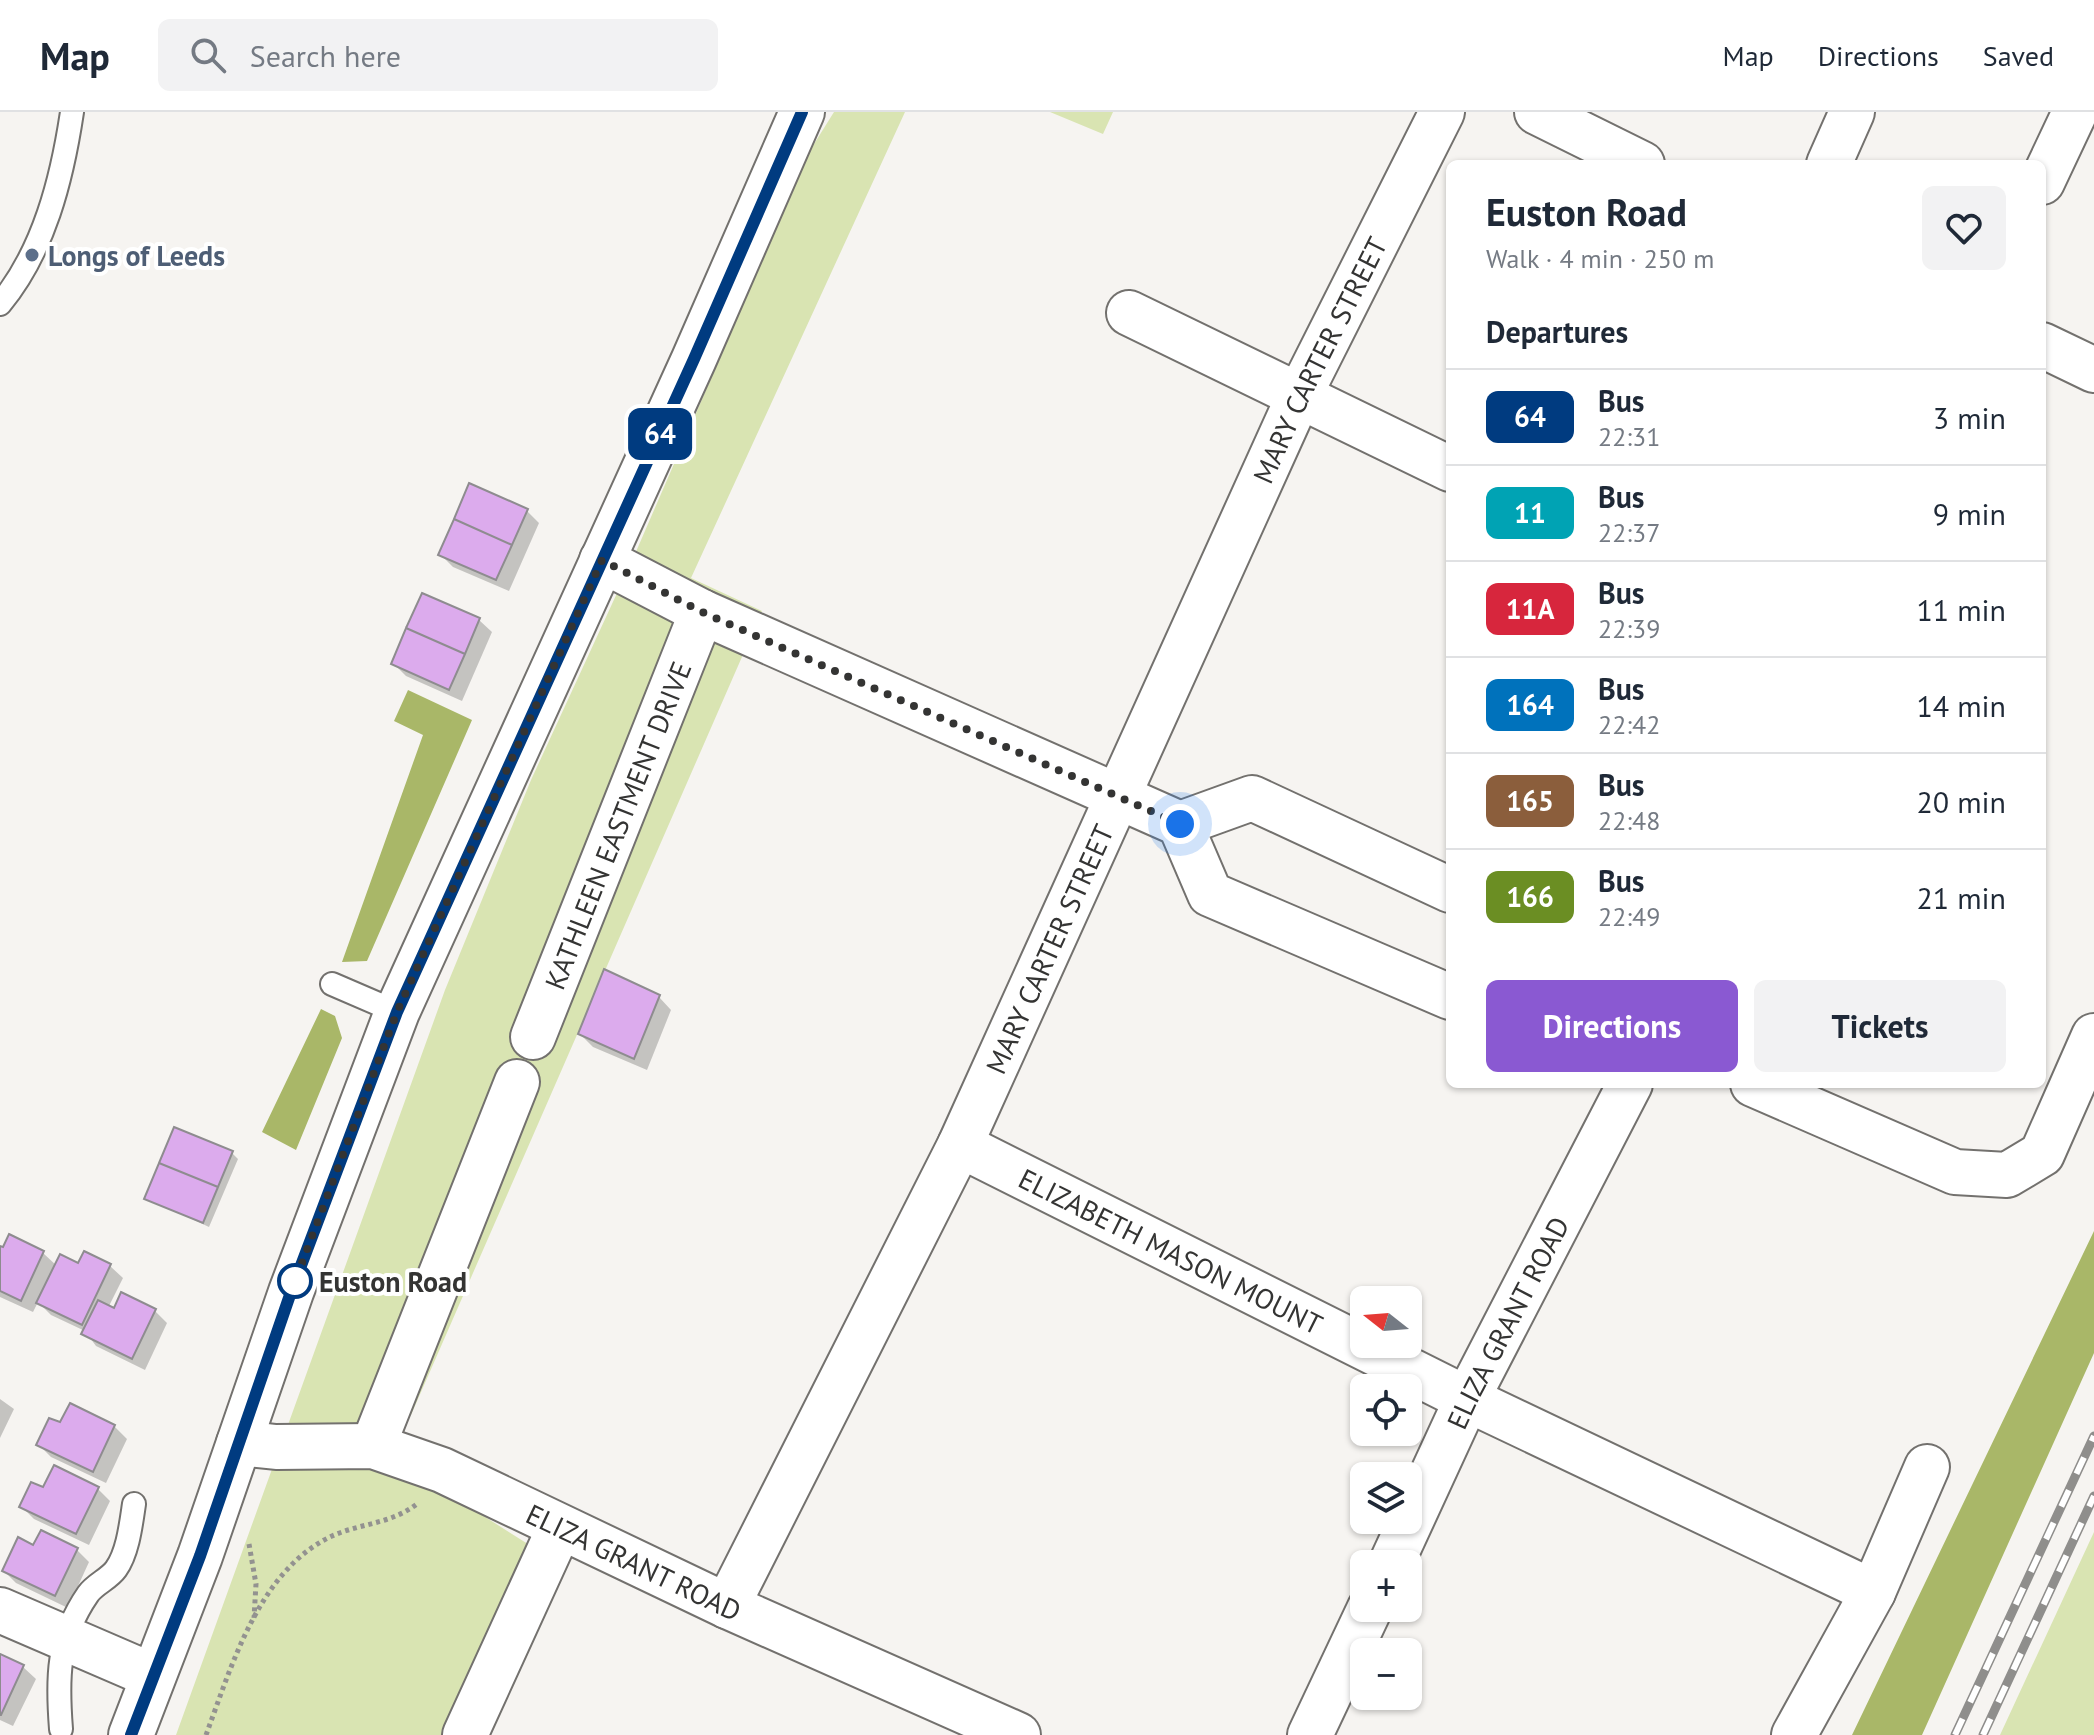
<!DOCTYPE html>
<meta charset="utf-8">
<style>
body{margin:0;font-family:"PT Sans",sans-serif;background:#f2f2f3;color:#1f2937;height:100vh;display:flex;flex-direction:column;font-size:30px;white-space:nowrap}
*{box-sizing:border-box;margin:0}
p{font-size:26px;color:#747a83}
.icon{flex:none;width:44px;height:44px;fill:none;stroke:currentColor;stroke-width:2;stroke-linecap:round;stroke-linejoin:round}
.map{position:relative;flex:1;overflow:hidden}
.side{position:absolute;left:1446px;top:48px;width:600px;height:928px;display:flex;flex-direction:column;background:#fff;border-radius:12px;box-shadow:0 2px 6px #0004}
.side>*{flex:none}
.badge{padding:0 16px;border-radius:12px;font-size:28px;line-height:52px}
.needle{width:52px;rotate:287deg}
.tools{position:absolute;left:1350px;top:1174px;display:grid;gap:16px}
.tools a{display:grid;place-items:center;width:72px;height:72px;border-radius:12px;background:#fff;box-shadow:0 2px 6px #0004;font-size:40px}
.you{position:absolute;width:40px;height:40px;margin:-20px;border:6px solid #fff;border-radius:50%;background:#1a73e8;box-shadow:0 0 0 12px #1a73e833}
.map>.badge{position:absolute;translate:-50% -50%;box-shadow:0 0 0 4px #fff}
h2{padding:0 40px;font-size:30px;line-height:72px}
.round{display:grid;place-items:center;flex:none;width:84px;height:84px;border-radius:12px;background:#f2f2f3}
.head{display:flex;align-items:center;justify-content:space-between;height:136px;padding:0 40px}
h1{font-size:38px;font-weight:800;line-height:60px}
.button{display:flex;gap:16px;margin-top:auto;padding:16px 40px}
.button a{flex:1;height:92px;border-radius:12px;background:#8a59d2;color:#fff;font-size:32px;font-weight:800;line-height:92px;text-align:center}
.button a+a{background:#f2f2f3;color:#1f2937}
ul{padding:0;list-style:none}
li{display:flex;align-items:center;gap:24px;height:96px;padding:0 40px;border-top:2px solid #e0e1e3}
li div{flex:1}
li b{display:block;font-size:30px}
li em{font-style:normal}
li .badge{min-width:88px;font-weight:700;text-align:center}
header{display:flex;align-items:center;gap:48px;box-sizing:border-box;height:112px;padding:0 40px;background:#fff;border-bottom:2px solid #e0e1e3}
header strong{font-size:38px}
nav{display:flex;gap:44px;margin-inline-start:auto;font-size:28px}
.search{width:560px;height:72px;background:#f2f2f3;display:flex;align-items:center;gap:20px;box-sizing:border-box;padding:0 28px;border-radius:12px;color:#747a83;font-size:30px}
.map>svg:first-child{display:block}
.green{fill:#d9e4b2}
.forest{fill:#a9b768}
.shadow{fill:#0003}
.building{fill:#dcabed;stroke:#8e8c8f;stroke-width:2}
.lines{fill:none;stroke-linecap:round;stroke-linejoin:round}
.service-casing{stroke:#73716e;stroke-width:26}
.minor-casing{stroke:#73716e;stroke-width:48}
.tertiary-casing{stroke:#73716e;stroke-width:48}
.path{stroke:#939290;stroke-width:5;stroke-dasharray:4 4;stroke-linecap:butt}
.service{stroke:#fff;stroke-width:22}
.minor{stroke:#fff;stroke-width:44}
.tertiary{stroke:#fff;stroke-width:44}
.rail-casing{stroke:#8f8e8c;stroke-width:9}
.rail{stroke:#fff;stroke-width:6;stroke-dasharray:18;stroke-linecap:butt}
.line-casing{stroke:#fff;stroke-width:18}
.line{stroke:#003b80;stroke-width:12}
.walk{stroke:#343433;stroke-width:8;stroke-dasharray:0 14.4}
.service-dot{fill:#5c6f8a;stroke:#fff;stroke-width:3}
.stop-dot{fill:#fff;stroke:#003b80;stroke-width:4}
.labels{text-anchor:middle;dominant-baseline:central;stroke-width:8;stroke-linejoin:round;paint-order:stroke}
.service-label{font-size:28px;font-weight:bold;fill:#4e5e75;stroke:#fff;text-anchor:start}
.street-label{font-size:28px;fill:#343433;stroke:#fff}
.stop-label{font-size:28px;font-weight:bold;fill:#343433;stroke:#fff;text-anchor:start}
</style>
<header>
<strong>Map</strong>
<div class="search"><svg class="icon" aria-label="search" viewBox="0 0 24 24"><circle cx="10" cy="10" r="6"/><path d="M15 15l6 6"/></svg>Search here</div>
<nav><a>Map</a><a>Directions</a><a>Saved</a></nav>
</header>
<div class="map">
<svg width="2094" height="1623" viewBox="0 0 2094 1623">
<rect width="100%" height="100%" fill="#f6f4f1"/>
<!-- green -->
<path class="green" d="M834,0h71l-214,466 71,33 -351,804 -29,15 -9,16 158,100 -89,189h-266l269,-745 86,-210 104,-226 174,-402z
M1050,0h63l-10,22z
M2094,1420v203h-94z"/>
<!-- forest -->
<path class="forest" d="M408,578l64,30 -105,241 -25,1 81,-227 -29,-14z
M321,897l14,7 7,22 -46,112 -34,-18z
M2094,1119v122l-172,382h-70z"/>
<!-- shadow -->
<path class="shadow" d="M526,398l13,13 -30,68 -56,-24 -13,-13z
M479,508l13,12 -30,69 -56,-25 -13,-13z
M659,885l12,13 -24,60 -54,-23 -13,-13z
M232,1041l6,6 -29,68 -62,-29z
M10,1125l33,16 14,13h53l13,12 -15,30 47,3 12,12 -22,47 -49,-24 -11,-15 -34,-16 -13,-13 -5,10 -33,-15v-49l4,2z
M0,1287l14,10 -14,29z
M60,1313l54,1 13,13 -21,44 -55,-26 -12,-12z
M98,1377l12,12 -21,44 -55,-26 -13,-13 23,-16z
M34,1436l43,2 12,12 -21,46 -52,-25 -12,-12z
M0,1544l23,11 13,12 -23,47 -13,-6z"/>
<!-- building -->
<path class="building" d="M469,371l59,26 -16,36 -58,-26z
M454,407l58,26 -16,35 -58,-25z
M422,481l58,25 -15,36 -59,-26z
M406,516l59,26 -16,36 -58,-26z
M604,857l56,26 -26,64 -56,-25z
M174,1015l59,24 -15,36 -59,-24z
M159,1051l59,24 -15,36 -59,-24z
M9,1122l35,17 -23,50 -21,-10v-45l3,1z
M84,1139l27,13 -29,61 -46,-22 24,-49 18,9z
M121,1180l35,17 -24,50 -51,-25 17,-34 16,8z
M70,1291l45,22 -22,47 -57,-27 13,-27 11,4z
M54,1353l45,22 -23,47 -57,-27 12,-25 12,5z
M41,1418l37,18 -23,48 -53,-25 16,-34 15,8z
M0,1542l24,11 -23,50h-1z"/>
<g class="lines">
<defs>
<path id="service" d="M0,192c44,-53 62,-125 72,-192
M332,872l65,28
M61,1617c-4,-51 -4,-90 27,-135 7,-10 21,-15 28,-25 12,-17 15,-45 18,-65"/>
<g id="minor">
<path d="M1537,0l105,52"/>
<path d="M1829,52l23,-52"/>
<path d="M2042,70l33,-70"/>
<path d="M1129,201l321,156"/>
<path d="M2042,233l52,25"/>
<path d="M602,448l100,52 478,212 30,70 240,103"/>
<path d="M1180,712l72,-26 198,92"/>
<path id="s1" d="M533,925l169,-425"/>
<path d="M1753,972l202,88 52,3 35,-21 52,-118"/>
<path id="s2" d="M960,1033l507,254 406,193 54,-125"/>
<path id="s3" d="M239,1331l37,4 97,-1 69,24 285,136 291,129"/>
<path d="M373,1334l144,-364"/>
<path id="s4" d="M1391,1452l76,-165 163,-315"/>
<path id="s5" d="M727,1494l233,-461 339,-749 143,-284"/>
<path d="M0,1498l153,66"/>
<path d="M465,1623l95,-208"/>
<path d="M1310,1623l60,-127"/>
<path d="M1794,1623l79,-143"/>
</g>
<path id="tertiary" d="M131,1623l69,-179 91,-264 106,-280 297,-653 108,-247"/>
</defs>
<!-- service casing -->
<use href="#service" class="service-casing"/>
<!-- minor casing -->
<use href="#minor" class="minor-casing"/>
<!-- tertiary casing -->
<use href="#tertiary" class="tertiary-casing"/>
<!-- path -->
<path class="path" d="M249,1432l7,40 -2,34
M206,1623c26,-70 53,-165 126,-199 29,-13 60,-12 86,-33"/>
<!-- service -->
<use href="#service" class="service"/>
<!-- minor -->
<use href="#minor" class="minor"/>
<!-- tertiary -->
<use href="#tertiary" class="tertiary"/>
<defs>
<path id="rail" d="M1955,1623l139,-299
M1983,1623l111,-239"/>
</defs>
<!-- rail casing -->
<use href="#rail" class="rail-casing"/>
<!-- rail -->
<use href="#rail" class="rail"/>
</g>
<g class="lines">
<defs>
<path id="line" d="M131,1623l69,-179 91,-264 106,-280 297,-653 108,-247"/>
</defs>
<!-- line casing -->
<use href="#line" class="line-casing"/>
<!-- line -->
<use href="#line" class="line"/>
<!-- walk -->
<path class="walk" d="M295,1169l-4,11 106,-280 205,-452 100,52 478,212"/>
</g>
<!-- markers -->
<circle class="service-dot" cx="32" cy="143" r="8"/>
<circle class="stop-dot" cx="295" cy="1169" r="16"/>
<g class="labels">
<!-- service labels -->
<g class="service-label">
<text x="48" y="143">Longs of Leeds</text>
</g>
<!-- street labels -->
<g class="street-label">
<text stroke="none"><textPath href="#s5" startOffset="1380">MARY CARTER STREET</textPath></text>
<text stroke="none"><textPath href="#s1" startOffset="228">KATHLEEN EASTMENT DRIVE</textPath></text>
<text stroke="none"><textPath href="#s5" startOffset="732">MARY CARTER STREET</textPath></text>
<text stroke="none"><textPath href="#s2" startOffset="236">ELIZABETH MASON MOUNT</textPath></text>
<text stroke="none"><textPath href="#s4" startOffset="268">ELIZA GRANT ROAD</textPath></text>
<text stroke="none"><textPath href="#s3" startOffset="420">ELIZA GRANT ROAD</textPath></text>
</g>
<!-- stop labels -->
<g class="stop-label">
<text x="319" y="1169">Euston Road</text>
</g>
</g>
</svg>
<div class="tools">
<a><svg class="needle" viewBox="-14 -14 28 28"><path d="M0-13l5 13h-10z" fill="#e53935"/><path d="M0 13l5-13h-10z" fill="#747a83"/></svg></a>
<a><svg class="icon" aria-label="locate" viewBox="0 0 24 24"><circle cx="12" cy="12" r="6"/><path d="M12 2v4M12 18v4M2 12h4M18 12h4"/></svg></a>
<a><svg class="icon" aria-label="layers" viewBox="0 0 24 24"><path d="M12 4l9 5-9 5-9-5zM3 14l9 5 9-5"/></svg></a>
<a>+</a>
<a>−</a>
</div>
<div class="you" style="left:1180px;top:712px"></div>
<b class="badge" style="left:660px;top:322px;background:#003b80;color:#fff">64</b>
<section class="side">
<div class="head"><div><h1>Euston Road</h1><p>Walk · 4 min · 250 m</p></div><a class="round"><svg class="icon" aria-label="heart" viewBox="0 0 24 24"><path d="M12 20l-8-8c-3-5 5-10 8-4 3-6 11-1 8 4z"/></svg></a></div>
<h2>Departures</h2>
<ul>
<li><span class="badge" style="background:#003b80;color:#fff">64</span><div><b>Bus</b><p>22:31</p></div><em>3 min</em></li>
<li><span class="badge" style="background:#00a3b4;color:#fff">11</span><div><b>Bus</b><p>22:37</p></div><em>9 min</em></li>
<li><span class="badge" style="background:#d7263d;color:#fff">11A</span><div><b>Bus</b><p>22:39</p></div><em>11 min</em></li>
<li><span class="badge" style="background:#0072bc;color:#fff">164</span><div><b>Bus</b><p>22:42</p></div><em>14 min</em></li>
<li><span class="badge" style="background:#8b5e3c;color:#fff">165</span><div><b>Bus</b><p>22:48</p></div><em>20 min</em></li>
<li><span class="badge" style="background:#6b8e23;color:#fff">166</span><div><b>Bus</b><p>22:49</p></div><em>21 min</em></li>
</ul>
<div class="button"><a>Directions</a><a>Tickets</a></div>
</section>
</div>
